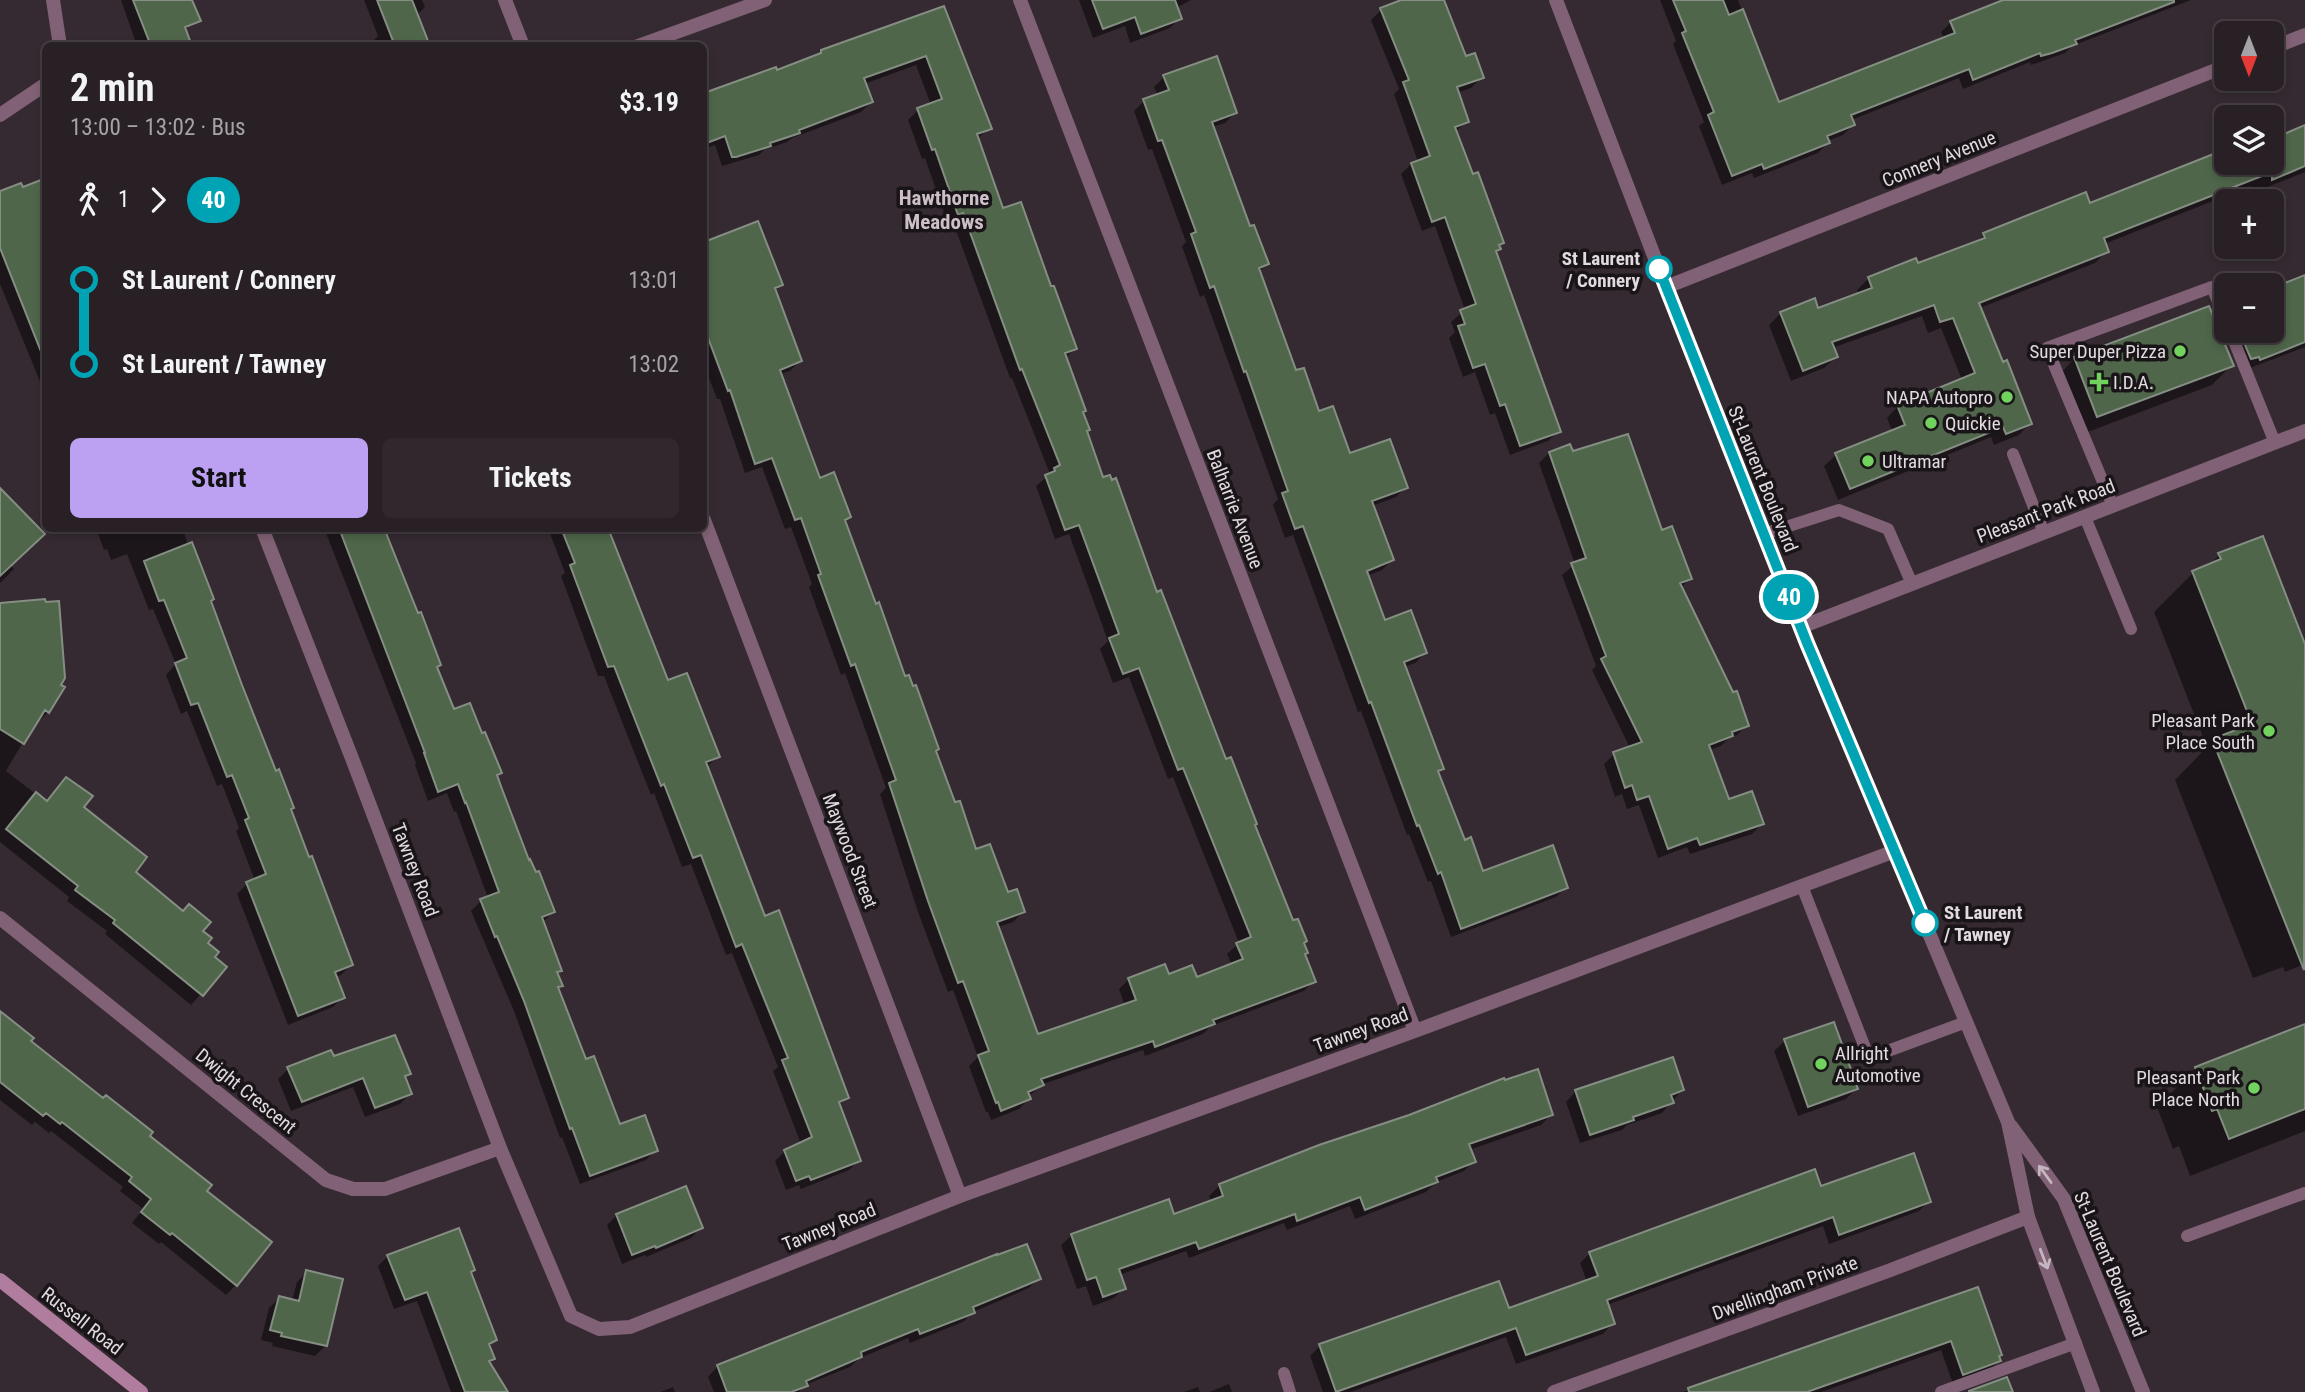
<!DOCTYPE html>
<meta charset="utf-8">
<style>
body{margin:0;font-family:"Roboto Condensed",sans-serif;background:#30282d;color:#f1f3f6;height:100vh;display:flex;flex-direction:column;font-size:26px;white-space:nowrap}
*{box-sizing:border-box;margin:0}
p{font-size:23px;color:#a5a3a7}
.icon{flex:none;width:38px;height:38px;fill:none;stroke:currentColor;stroke-width:2;stroke-linecap:round;stroke-linejoin:round}
.map{position:relative;flex:1;overflow:hidden}
.drawer{position:absolute;left:42px;top:42px;width:665px;height:490px;display:flex;flex-direction:column;background:#282025;border-radius:10px;box-shadow:0 4px 10px #0003,0 0 0 2px #443e42}
.drawer>*{flex:none}
.badge{padding:0 14px;border-radius:23px;font-size:24px;line-height:46px}
.needle{width:46px;rotate:180deg}
.fabs{position:absolute;left:2214px;top:21px;display:grid;gap:14px}
.fabs a{display:grid;place-items:center;width:70px;height:70px;border-radius:10px;background:#282025;box-shadow:0 4px 10px #0003,0 0 0 2px #443e42;font-size:35px}
.map>.badge{position:absolute;translate:-50% -50%;box-shadow:0 0 0 4px #fff}
.legs{display:flex;align-items:center;gap:10px;height:77px;padding:0 28px;font-size:23px}
.legs p{margin-inline-start:auto}
.head{display:flex;align-items:center;justify-content:space-between;height:119px;padding:0 28px}
h1{font-size:38px;font-weight:700;line-height:52px}
.cta{display:flex;gap:14px;margin-top:auto;padding:14px 28px}
.cta a{flex:1;height:80px;border-radius:10px;background:#bca0f2;color:#111;font-size:28px;font-weight:700;line-height:80px;text-align:center}
.cta a+a{background:#30282d;color:#f1f3f6}
ul{padding:0 28px;list-style:none}
li{display:flex;align-items:center;gap:24px;height:84px;font-size:26px}
li i{display:grid;place-items:center;width:10px;height:100%;margin:0 9px;background:currentColor}
li i::after{content:'';width:18px;height:18px;margin:-9px;border:5px solid;border-radius:50%;background:#282025}
li p{margin-inline-start:auto}
li:first-child i{background:linear-gradient(#0000 50%,currentColor 0)}
li:last-child i{background:linear-gradient(currentColor 50%,#0000 0)}
.map>svg:first-child{display:block}
.shadow{fill:#0007}
.building{fill:#4f664a;stroke:#858e83;stroke-width:2}
.lines{fill:none;stroke-linecap:round;stroke-linejoin:round}
.service{stroke:#816175;stroke-width:12}
.minor{stroke:#816175;stroke-width:14}
.tertiary{stroke:#816175;stroke-width:14}
.secondary{stroke:#b07d9e;stroke-width:14}
.oneway{stroke:#c4b6be}
.line-1-casing{stroke:#fff;stroke-width:16}
.line-1{stroke:#00a3b4;stroke-width:10}
.stop-1-dot{fill:#fff;stroke:#00a3b4;stroke-width:3.5}
.poi-dot{fill:#71d35e;stroke:#191417;stroke-width:2.5}
.labels{text-anchor:middle;dominant-baseline:central;stroke-width:7;stroke-linejoin:round;paint-order:stroke}
.street-label{font-size:19px;fill:#e1dade;stroke:#191417}
.stop-label{font-size:19px;font-weight:bold;fill:#e1dade;stroke:#191417;text-anchor:end}
.poi-label{font-size:19px;fill:#e1dade;stroke:#191417;text-anchor:end}
.neighbourhood-label{font-size:21px;font-weight:bold;fill:#ccbfc7;stroke:#191417}
</style>
<div class="map">
<svg width="2305" height="1392" viewBox="0 0 2305 1392">
<rect width="100%" height="100%" fill="#352a31"/>
<!-- shadow -->
<path class="shadow" d="M121,0h60l9,24 -6,6 6,16h-53z
M364,0h58l3,7 -9,9 11,30h-59l10,-10z
M1079,0h112l-15,8 4,10 -10,10 -40,15 -5,-17 -32,12z
M1406,0h36l23,59 17,18 -11,11 -14,5 10,28 -12,11 47,111 -7,10 64,178 -11,10 -38,14 -15,-42 -5,2 -15,-43 -12,5 -14,-39 6,-6 -4,-10 14,-12 -30,-84 -13,5 -21,-57 10,-10 7,-2 -24,-68 5,-5 -28,-69 10,-10z
M1660,0h78l40,104 166,-65 -3,-7 10,-10 56,-22h184l-119,46 -7,7 -34,12 -1,-3 -67,27 -4,-11 -108,42 2,5 -10,10 -16,6 1,2 -10,10 -64,25 -2,-5 -30,12 -23,-59 5,-4 -31,-78 3,-3z
M943,8l47,120 -13,11 25,72 73,138 -10,9 21,74 16,47 54,115 146,349 2,12 10,26 -10,10 -93,35 -8,8 -58,22 -2,-6 -100,34 -15,13 1,2 -10,10 -28,11 -3,-8h-2l-17,-46 9,-9 -25,-67 -5,2 -30,-80 -38,-118 6,-6 -41,-115 -4,2 -32,-88 3,-3 -21,-57 -6,2 -23,-62 -17,6 -25,-74h-3l-13,-34 3,-2 -3,-9v-110l53,-21 24,61 -7,8 26,69 -10,10 -10,3 39,106 30,37 -5,5 59,156 32,74 19,53 21,46 32,43 16,18 -10,10 -15,5 39,109 88,-30 -6,-17 10,-10 39,-3 28,4 36,-15 -5,-11 12,-11 -66,-166 -5,2 -39,-102 -16,6 -13,-34 8,-8 -39,-107 -14,5 -19,-53 14,-12 -38,-96h-2l-57,-156 -5,2 -23,-66 -3,1 -14,-39 10,-10 13,-5 -15,-40 -52,19 7,18 -10,10 -69,26 -5,4 -23,8 -5,5 -37,11 -7,-21 -11,4v-54l71,-25 1,2 41,-16 5,-4z
M1164,77l71,36 -10,10 -13,4 37,101 18,36 -8,8 36,100 23,41 31,42 57,32 -10,10 -24,9 20,54 -10,10 -15,6 17,46 41,31 -10,10 -11,4 38,102 -5,5 27,68 18,31 84,14 -10,10 -105,40 -20,-56 -3,1 -19,-48 -2,1 -46,-124 -3,1 -65,-177 -8,3 -12,-33 5,-6 -74,-204 -4,2 -18,-51 4,-4 -34,-93 -4,1 -14,-39 10,-10 14,-5 -4,-9z
M2305,128v44l-52,21 -2,-7 -147,58 3,7 -12,12 -115,45 22,56 28,59 -11,12 -25,10 -3,-8 -153,63 -14,-34 12,-11 56,-24 -5,-13 11,-12 64,-26 -21,-52 -13,5 -6,-17 -90,32 4,9 -12,11 -33,13 -22,-56 12,-12 36,-3 42,-15 -2,-5 12,-12 48,-12 59,-23 8,-8 105,-30 137,-54v12h46v-22z
M46,180v216l-46,-112v-86z
M2305,277v70l-55,21 -25,-34 -6,-18 7,-7v22h46v-41z
M2208,309l12,20v6l12,30 -20,20 -135,51 -22,-57 20,-21z
M1549,453h23l89,79 29,46 -9,10 66,137 -10,10 -8,3 -8,8 -12,4 18,52 35,22 -10,10 -62,20 -3,-7 -29,11 -19,-53 -12,4 -5,-15 -7,3 -11,-33 10,-10 16,-6 -38,-78 4,-4 -34,-91 13,-11 -36,-101z
M0,490l10,75 4,4 -14,14z
M96,528h86l107,282 62,155 -10,10 -6,2 8,20 -10,10 -45,18 -51,-131 10,-10 8,-3 -19,-50 3,-3 -17,-44 -5,2 -30,-75 -6,3 -15,-39 10,-11 -23,-55 -4,1 -22,-56 -16,6 -4,-11 -3,1z
M324,528h60l69,183 47,62 -4,3 32,86 25,50 -10,10 17,48 -4,4 5,11 -4,4 28,72 34,66 37,23 -10,10 -66,24 -18,-47 -2,1 -46,-127 -43,-100 10,-10 7,-3 -32,-87 -2,1 -7,-19 -19,8 -13,-36 1,-2z
M548,528h58l61,154 51,74 -10,10 56,152 83,180 -9,8 21,54 -10,10 -48,19 -2,-4 -13,5 -11,-29 10,-10 16,-7 -28,-73 5,-4 -46,-114 -6,2 -35,-91 -9,3 -28,-74 -3,2 -47,-119h-6l-37,-100 4,-3z
M2262,538l43,110v316l-20,8 -2,-5 -30,11 -78,-198 32,-33 -53,-135 39,-39 15,-6 11,-12z
M0,604l48,108 -10,10 -2,-2 -30,51 40,31 35,6 53,64 67,59 12,26 12,10 -34,38 -86,-71 2,-3 -40,-30 2,-4 -69,-55z
M0,1013l29,29 119,94 57,55 31,94 -10,10 -65,-53 -2,2 -27,-21 11,-14 -23,-18 3,-4 -72,-56 -2,2 -14,-11 -3,3 -32,-25z
M1833,1024l23,65 -10,10 -48,17 -24,-65 11,-10z
M2305,1026v105l-115,45 -11,-30 -6,3 -16,-42 39,-39z
M333,1058l76,15 -5,5 6,16 -10,10 -35,13 -12,-30 -62,24 -13,-32 10,-10z
M1682,1090l-20,23 -35,12 -5,5 -42,13 -14,-41 10,-11z
M1551,1115l-10,10 -72,25 5,11 -10,10 -28,11 -10,10 -71,27 -5,-13 -63,24 -3,-7 -95,35 -3,-7 -67,24 5,13 -10,10 -21,8 -7,-20 -9,3 -16,-44 11,-10 101,-18 39,-15 -3,-6 10,-10 101,-39z
M1929,1201l-10,10 -90,33 -6,-18 -216,79 6,18 -10,11 -87,30 -10,-27 -156,55h-27l-13,-36 10,-10 188,-36 79,-28 -7,-19 10,-10z
M617,1215l84,13 -10,10 -45,19 -1,-2 -23,9 -15,-39z
M388,1256l82,17 25,67 -7,7 5,12 -5,4 18,29h-55l-34,-91 -23,8 -16,-43z
M307,1272l18,74 -10,10 -43,-10 1,-3 -12,-3 8,-32 10,-10 13,3 5,-19z
M1039,1278l-10,10 -56,24 -10,10 -53,21 -2,-5 -48,20 -10,9 -45,18 -6,7h-85l-6,-15 10,-11z
M1977,1289l22,72 -10,10 -36,13 -12,-34 -120,42h-138z
M1229,1384l3,8h-23z
M673,1387l2,5h-15z
M1198,1387l2,5h-16z"/>
<!-- building -->
<path class="building" d="M133,0h59l9,21 -16,6 7,19h-41z
M377,0h35l18,46h-35z
M1092,0h83l7,19 -41,15 -6,-17 -32,12z
M1401,0h43l22,56 9,-3 9,25 -27,9 12,35 -14,5 18,47 5,-2 26,71 -5,2 2,4 -5,2 65,181 -41,14 -15,-42 -5,2 -15,-42 -12,4 -15,-42 7,-2 -5,-14 16,-6 -31,-87 -13,5 -21,-59 19,-7 -27,-74 6,-2 -29,-72z
M1673,0h50l6,15 14,-6 36,93 176,-69 -5,-12 53,-21h171v2l-99,38 2,4 -25,9 -11,3 -1,-3 -67,27 -4,-11 -118,46 4,10 -28,11 3,7 -66,26 -2,-5 -30,12 -24,-61 6,-3 -32,-79 4,-2z
M944,6l48,123 -15,5 26,74 18,-6 30,84h3l23,63 -12,4 21,58 -3,1 7,18 -3,1 16,46 7,-2 2,5 4,-2 41,114 4,-2 65,169 5,-2 26,67 -2,1 38,95 5,-1 9,22 -3,2 4,10 -3,1 11,28 -103,38 2,4 -60,23 -2,-6 -112,38 3,6 -16,7 3,7 -30,12 -3,-9 -2,1 -18,-48 11,-4 -26,-70 -5,2 -30,-82 -39,-118 7,-3 -41,-116 -4,2 -33,-91 3,-1 -20,-56 -6,2 -23,-62 -17,6 -25,-74 -2,1 -24,-64v-85l54,-21 25,64 -8,3 27,73 -22,9 40,108 14,-6 17,45 -6,3 31,84 3,-2 26,74 4,-1 4,11 3,-1 23,64 -3,2 19,51 5,-1 16,48 14,-5 18,48 9,-3 8,23 -28,10 41,112 98,-34 -8,-22 37,-14 4,10 23,-9 5,12 46,-18 -7,-16 15,-6 -68,-169 -5,2 -39,-102 -16,6 -14,-36 10,-4 -40,-109 -14,5 -20,-55 10,-4 -1,-3 6,-3 -38,-96 -2,1 -57,-157 -5,2 -23,-66 -3,1 -15,-42 25,-9 -16,-43 -62,22 9,24 -74,28 1,3 -30,10 1,3 -35,11h-4l-7,-21 -21,8v-51l72,-26 1,3 44,-17v-3z
M1217,56l20,57 -25,9 38,104 4,-1 15,39 -10,4 37,102 8,-2 15,43 14,-5 17,47 40,-14 18,49 -36,13 22,59 -27,11 18,49 26,-10 16,43 -23,9 40,107 -6,2 27,69 6,-3 12,34 70,-26 15,43 -107,41 -20,-57 -3,2 -19,-49 -2,1 -46,-124 -2,1 -66,-177 -8,3 -13,-36 6,-2 -42,-120 -2,1 -30,-86 -4,2 -19,-54 5,-2 -34,-92 -4,1 -15,-42 26,-9 -6,-15z
M2305,125v41l-33,14v-8l-168,66 5,14 -130,51 24,59 4,-2 25,64 -26,10 -3,-7 -153,62 -15,-36 70,-28 -8,-20 78,-32 -22,-55 -13,4 -6,-17 -102,37 6,15 -35,14 -23,-59 35,-14 3,10 54,-20 -4,-11 48,-19 2,5 67,-25 -2,-5 103,-41 4,11 136,-54v14h46v-24z
M46,178v180l-2,1 -44,-111v-57l21,-8 2,4z
M2305,275v67l-45,18 -1,-3 -8,2 -12,-28h33v-43z
M2209,306l25,60 -137,51 -23,-60z
M1628,434l34,96 10,-4 20,53 -12,4 53,109 4,-1 12,35 -17,6 1,4 -24,9 20,54 23,-8 12,33 -64,21 -3,-7 -29,11 -19,-53 -12,4 -5,-15 -7,3 -12,-36 29,-10 -41,-83 5,-3 -35,-93 15,-5 -37,-106 21,-8 3,7z
M0,488l45,46 -45,42z
M339,528h45l34,85 3,-1 20,53 -4,2 17,42 16,-6 12,30 3,-1 17,41 -5,2 5,14 27,71 1,-1 6,13 3,-1 16,41 -13,5 20,54 -5,1 6,14 -5,1 28,72 8,-3 26,68 25,-9 13,36 -68,25 -18,-48 -2,1 -46,-128 -27,-65 -2,1 -15,-38 19,-7 -33,-90 -1,1 -7,-19 -20,8 -14,-39h1z
M561,528h47l60,152 19,-7 33,84 -14,5 59,154 14,-6 70,188 -10,4 22,59 -50,19 -2,-4 -13,5 -12,-31 28,-13 -30,-77 6,-2 -46,-114 -6,3 -35,-92 -8,3 -29,-74 -3,2 -47,-120 -6,1 -38,-102 5,-2z
M2263,536l42,108 -1,326 -92,-231 40,-15 -60,-153 29,-12 -3,-6z
M192,542l22,57 -3,2 31,84 34,86 3,-2 15,39 -3,1 18,48 3,-1 41,109 -18,7 10,26 -47,18 -52,-134 20,-8 -21,-54 4,-2 -17,-43 -5,2 -29,-74 -7,2 -16,-42 12,-5 -23,-58 -5,1 -15,-40z
M45,599l1,3 13,-1 6,77 -4,7 4,2 -16,26 -4,-3 -21,34 -24,-15v-126z
M66,777l27,19 -9,11 63,50 -11,15 47,39 6,-7 22,18 -8,9 9,7 -4,5 11,9 -4,5 12,10 -24,29 -90,-73 2,-3 -40,-30 3,-4 -72,-57 30,-37 11,9z
M0,1011l34,27 -3,3 72,57 3,-3 47,37 -3,4 62,49 -5,6 65,51 -35,44 -65,-53 -2,2 -29,-23 10,-13 -22,-18 3,-4 -70,-55 -2,2 -14,-11 -3,3 -43,-34z
M1834,1022l24,67 -50,18 -24,-68z
M2305,1024v85l-76,30 -12,-30 -5,2 -17,-44z
M395,1035l16,39 -6,2 7,18 -37,14 -12,-30 -61,24 -15,-35 44,-17 3,6z
M1673,1057l11,33 -13,5 3,8 -41,14 1,3 -44,15 -15,-45z
M1538,1069l15,46 -84,29 7,18 -40,15 2,5 -73,28 -5,-13 -63,24 -2,-7 -96,35 -3,-7 -77,27 7,20 -23,8 -7,-20 -9,3 -16,-46 98,-35 5,15 49,-18 -4,-12 100,-39 90,-30 95,-37 1,2z
M1914,1153l17,49 -92,33 -6,-18 -226,83 8,24 -89,31 -10,-27 -180,64 -17,-48 180,-63 10,27 89,-32 -9,-24 226,-83 6,17z
M686,1186l17,42 -47,20 -1,-2 -23,9 -16,-41z
M459,1228l16,42 -4,2 26,68 -8,4 6,15 -6,2 19,31h-43l-38,-100 -22,8 -18,-45z
M1027,1244l14,35 -68,28 2,6 -55,21 -2,-5 -57,23 1,5 -56,24 2,5 -17,6h-64l-10,-27 280,-111v1z
M306,1270l37,9 -16,67 -46,-10 1,-3 -12,-3 9,-34 20,5z
M1978,1287l24,68 -3,1 2,5 -38,14 -12,-34 -144,51h-118l-1,-4z
M2007,1377l6,15h-44v-1z"/>
<g class="lines">
<!-- service -->
<path class="service" d="M2230,331l45,112
M2013,454l31,79
M2113,506l-66,-158 165,-61 14,34
M2085,517l46,112
M1764,534l75,-24 49,19 24,55
M1802,886l67,172 97,-36
M2187,1236l118,-43
M1284,1373l6,19
M1941,1392l135,-49"/>
<!-- minor -->
<path class="minor" d="M53,0l7,46
M505,0l18,46
M1020,0l395,1031
M638,46l127,-46
M2272,48l33,-13
M0,115l46,-31
M1666,287l560,-221
M704,520l256,676
M262,528l91,233 147,387 71,168 28,13 31,-2 330,-131 455,-165 480,-180
M0,918l326,262 27,9h32l115,-41
M1554,1392l334,-121 140,-54"/>
<!-- tertiary -->
<path class="tertiary" d="M1556,0l110,287 135,340 207,495 20,95 65,175
M1801,627l504,-196
M2011,1126l53,73 79,193"/>
<!-- secondary -->
<path class="secondary" d="M0,1280l141,112"/>
</g>
<!-- one-way arrows -->
<defs><path id="oneway-shaft" d="M-6 0H5M1.5-3L5.5 0L1.5 3" fill="none" stroke-width="1.6" stroke-linecap="round" stroke-linejoin="round" transform="scale(1.75)"/></defs>
<g class="oneway">
<use href="#oneway-shaft" transform="translate(2045 1174) rotate(-126)"/>
<use href="#oneway-shaft" transform="translate(2044 1259) rotate(69)"/>
</g>
<g class="lines">
<defs>
<path id="line-1" d="M1659,269l148,374 118,280"/>
</defs>
<!-- line-1 casing -->
<use href="#line-1" class="line-1-casing"/>
<!-- line-1 -->
<use href="#line-1" class="line-1"/>
</g>
<!-- markers -->
<g class="stop-1-dot">
<circle cx="1659" cy="269" r="12"/>
<circle cx="1925" cy="923" r="12"/>
</g>
<g class="poi-dot">
<circle cx="2180" cy="351" r="7"/>
<path d="M2095.5 371.5h7v7h7v7h-7v7h-7v-7h-7v-7h7z"/>
<circle cx="2007" cy="397" r="7"/>
<circle cx="1931" cy="423" r="7"/>
<circle cx="1868" cy="461" r="7"/>
<circle cx="2269" cy="731" r="7"/>
<circle cx="1821" cy="1064" r="7"/>
<circle cx="2254" cy="1088" r="7"/>
</g>
<g class="labels">
<!-- street labels -->
<g class="street-label">
<text transform="translate(1939 159) rotate(-22)">Connery Avenue</text>
<text transform="translate(1763 479) rotate(68)">St-Laurent Boulevard</text>
<text transform="translate(1235 509) rotate(69)">Balharrie Avenue</text>
<text transform="translate(2046 511) rotate(-21)">Pleasant Park Road</text>
<text transform="translate(850 851) rotate(69)">Maywood Street</text>
<text transform="translate(415 870) rotate(69)">Tawney Road</text>
<text transform="translate(1361 1030) rotate(-20)">Tawney Road</text>
<text transform="translate(246 1091) rotate(39)">Dwight Crescent</text>
<text transform="translate(829 1227) rotate(-22)">Tawney Road</text>
<text transform="translate(2110 1264) rotate(67)">St-Laurent Boulevard</text>
<text transform="translate(1785 1288) rotate(-20)">Dwellingham Private</text>
<text transform="translate(82 1321) rotate(38)">Russell Road</text>
</g>
<!-- stop labels -->
<g class="stop-label">
<text x="1640" y="258">St Laurent<tspan x="1640" dy="22">/ Connery</tspan></text>
<text x="1944" y="912" text-anchor="start">St Laurent<tspan x="1944" dy="22">/ Tawney</tspan></text>
</g>
<!-- poi labels -->
<g class="poi-label">
<text x="2166" y="351">Super Duper Pizza</text>
<text x="2113" y="382" text-anchor="start">I.D.A.</text>
<text x="1993" y="397">NAPA Autopro</text>
<text x="1945" y="423" text-anchor="start">Quickie</text>
<text x="1882" y="461" text-anchor="start">Ultramar</text>
<text x="2255" y="720">Pleasant Park<tspan x="2255" dy="22">Place South</tspan></text>
<text x="1835" y="1053" text-anchor="start">Allright<tspan x="1835" dy="22">Automotive</tspan></text>
<text x="2240" y="1077">Pleasant Park<tspan x="2240" dy="22">Place North</tspan></text>
</g>
<!-- neighbourhood labels -->
<g class="neighbourhood-label">
<text x="944" y="198">Hawthorne<tspan x="944" dy="24">Meadows</tspan></text>
</g>
</g>
</svg>
<div class="fabs">
<a><svg class="needle" viewBox="-14 -14 28 28"><path d="M0-13l5 13h-10z" fill="#e53935"/><path d="M0 13l5-13h-10z" fill="#a5a3a7"/></svg></a>
<a><svg class="icon" aria-label="layers" viewBox="0 0 24 24"><path d="M12 4l9 5-9 5-9-5zM3 14l9 5 9-5"/></svg></a>
<a>+</a>
<a>−</a>
</div>
<b class="badge" style="left:1789px;top:597px;background:#00a3b4;color:#fff">40</b>
<section class="drawer">
<div class="head"><div><h1>2 min</h1><p>13:00 – 13:02 · Bus</p></div><b>$3.19</b></div>
<div class="legs"><svg class="icon" aria-label="walk" viewBox="0 0 24 24"><circle cx="13" cy="4" r="2"/><path d="M13 8l-2 6 4 7M11 14l-3 7M7 12l3-4h3l4 4"/></svg>1<svg class="icon" aria-label="forward" viewBox="0 0 24 24"><path d="M9 5l7 7-7 7"/></svg><b class="badge" style="background:#00a3b4;color:#fff">40</b></div>
<ul>
<li><i style="color:#00a3b4"></i><b>St Laurent / Connery</b><p>13:01</p></li>
<li><i style="color:#00a3b4"></i><b>St Laurent / Tawney</b><p>13:02</p></li>
</ul>
<div class="cta"><a>Start</a><a>Tickets</a></div>
</section>
</div>
